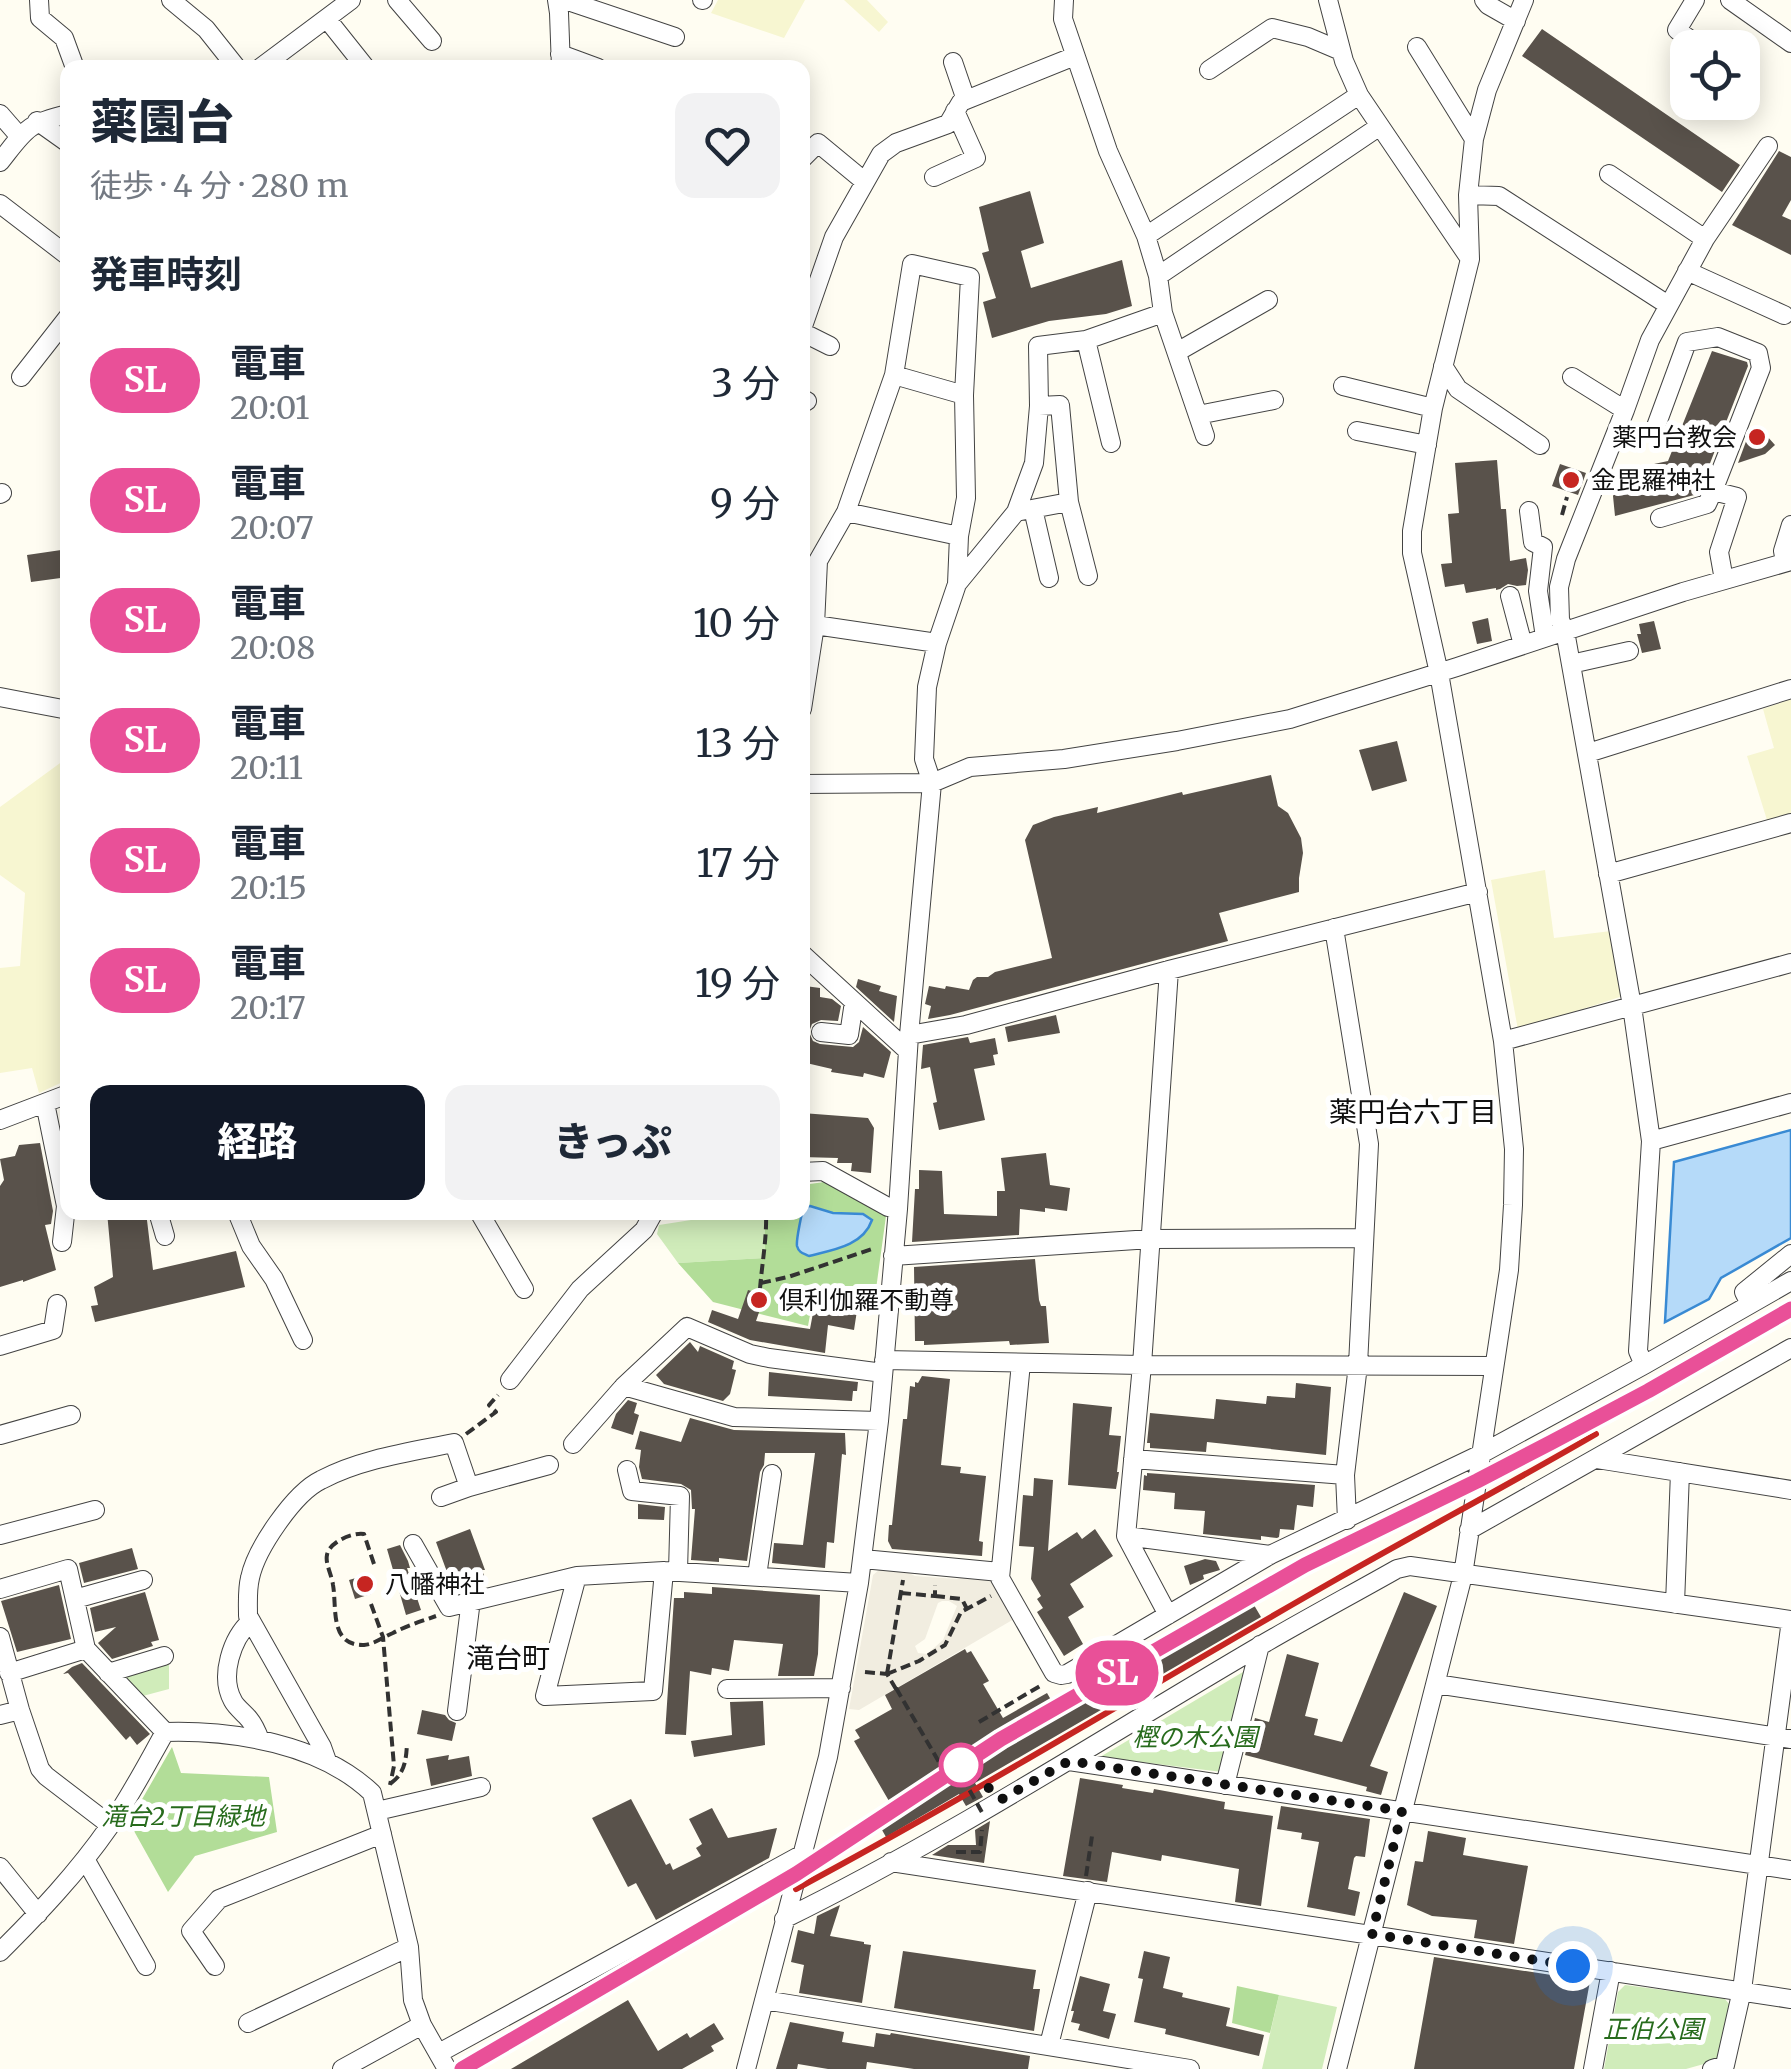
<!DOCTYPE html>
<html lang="ja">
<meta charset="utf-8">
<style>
body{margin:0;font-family:Merriweather,"Noto Sans JP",serif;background:#f2f2f3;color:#1f2937;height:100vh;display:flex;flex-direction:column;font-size:38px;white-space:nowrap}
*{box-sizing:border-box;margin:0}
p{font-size:32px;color:#747a83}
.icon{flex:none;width:55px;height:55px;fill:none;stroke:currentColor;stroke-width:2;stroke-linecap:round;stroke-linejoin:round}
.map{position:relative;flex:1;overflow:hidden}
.panel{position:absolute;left:60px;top:60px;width:750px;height:1160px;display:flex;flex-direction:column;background:#fff;border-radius:20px;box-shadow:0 5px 25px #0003}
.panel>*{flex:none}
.badge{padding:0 20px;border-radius:32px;font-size:35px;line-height:65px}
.fabs{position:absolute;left:1670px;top:30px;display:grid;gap:20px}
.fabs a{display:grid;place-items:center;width:90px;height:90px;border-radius:20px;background:#fff;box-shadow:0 5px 25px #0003;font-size:50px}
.you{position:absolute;width:50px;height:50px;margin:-25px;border:8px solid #fff;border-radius:50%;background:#1a73e8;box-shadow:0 0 0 15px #1a73e833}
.map>.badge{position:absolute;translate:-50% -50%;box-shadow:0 0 0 5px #fff}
h2{padding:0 30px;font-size:38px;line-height:90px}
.round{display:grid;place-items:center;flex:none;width:105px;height:105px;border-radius:20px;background:#f2f2f3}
.summary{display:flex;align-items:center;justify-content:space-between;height:170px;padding:0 30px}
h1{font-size:48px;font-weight:800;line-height:75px}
.primary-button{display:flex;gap:20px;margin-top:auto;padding:20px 30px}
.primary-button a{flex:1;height:115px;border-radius:20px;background:#111827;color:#fff;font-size:40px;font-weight:800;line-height:115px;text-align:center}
.primary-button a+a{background:#f2f2f3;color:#1f2937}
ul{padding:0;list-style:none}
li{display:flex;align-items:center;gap:30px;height:120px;padding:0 30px}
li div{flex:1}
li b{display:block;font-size:38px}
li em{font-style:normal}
li .badge{min-width:110px;font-weight:700;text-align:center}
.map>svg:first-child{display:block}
.farmland{fill:#f7f6d1}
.green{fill:#d0ecba}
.forest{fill:#b2dd98}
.plaza{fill:#f1ede0;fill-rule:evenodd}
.water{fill:#b5daf9;stroke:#398ad3;stroke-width:2.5}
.building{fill:#59524b}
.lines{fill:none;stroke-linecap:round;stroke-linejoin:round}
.minor-casing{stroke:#434343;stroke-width:20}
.path{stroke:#323232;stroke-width:4;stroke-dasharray:10 5;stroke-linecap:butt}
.minor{stroke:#fff;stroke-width:18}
.rail{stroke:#c62521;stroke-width:6}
.path-bridge{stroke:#323232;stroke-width:4;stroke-dasharray:10 5;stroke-linecap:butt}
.line-casing{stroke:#fff;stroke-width:22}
.line{stroke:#e95098;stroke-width:15}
.walk{stroke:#101010;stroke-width:10;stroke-dasharray:0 18}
.poi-dot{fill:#c62521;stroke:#fff;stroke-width:4}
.stop-dot{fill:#fff;stroke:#e95098;stroke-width:5}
.labels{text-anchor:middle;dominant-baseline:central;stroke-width:10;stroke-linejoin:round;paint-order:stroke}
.poi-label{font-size:25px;fill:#101010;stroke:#fff;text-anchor:start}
.park-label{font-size:25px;font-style:italic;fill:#276b1c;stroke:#fff}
.neighbourhood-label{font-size:28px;fill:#101010;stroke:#fff}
</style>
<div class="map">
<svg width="1791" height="2069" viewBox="0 0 1791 2069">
<rect width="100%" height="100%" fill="#fffdf2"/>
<!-- farmland -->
<path class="farmland" d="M718,0h87l-21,38 -73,-25z
M844,0h23l21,22 -9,10z
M1791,699v115l-24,6 -20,-64 27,-8 -11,-39z
M67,758v322l-28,13 -7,-25 -32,5v-105l20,-2 5,-73 -25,-18v-68z
M1545,870l9,68 57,-7 12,65 -105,34 -27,-150z"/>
<!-- green -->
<path class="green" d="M723,1215l42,4v39l-87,5 -21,-29 2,-9z
M169,1661v28l-30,8 -17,-18 3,-7z
M1248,1669l-26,103 -122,-15z
M1625,1985l99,13 6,7 -12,55 -32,9h-82l14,-77z
M1279,1995l58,12 -15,62h-60z"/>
<!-- forest -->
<path class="forest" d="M824,1182l62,34 -12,88 -60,-11 -6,33 -95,-24 -35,-39 87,-5v-39l11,-6 26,-1 1,-27z
M172,1747l9,26 88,4 8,55 -82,24 -27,36 -39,-70z
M1237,1986l42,9 -9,38 -38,-10z"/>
<!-- plaza -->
<path class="plaza" d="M891,1569l12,1 12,6 42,3 14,-4 18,2 25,42 -155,91 -10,-1 24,-134 6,-5zM942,1601h7l8,5 -14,34 -16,14 -9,-1 -3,-7 10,-7 13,-36z"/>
<!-- water -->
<path class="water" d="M1791,1130v108l-70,40 -12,21 -44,23 9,-160z
M810,1206l23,7 30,1 9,6c-9,26 -39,30 -63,36 -6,-3 -10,-3 -12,-10 -1,-6 5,-35 7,-39z"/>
<!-- building -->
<path class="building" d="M1542,29l198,136 -18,27 -200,-136z
M1779,151l12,6v43l-9,16 9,4v35l-59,-30z
M1030,191l14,52 -23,8 10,37 91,-28 10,46 -26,8 -57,7 -57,17 -9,-36 13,-4 -14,-45 7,-2 -10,-44z
M1712,351l35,11 1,4 -50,128 -83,22 -2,-20 13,-26 42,-9z
M1758,426l17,19 -10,9 -27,9 13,-35 2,2z
M1497,460l4,49h5l4,52 16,-3 2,12 -2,15 -9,1 -9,-2 -8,5 -4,1v-2l-30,5 -2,-9 -19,3 -4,-23 11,-1 -4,-49 11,-1 -4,-50z
M1560,464l26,9 -8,22 -26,-9z
M68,549v28l-37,5 -4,-27z
M1488,618l4,23 -15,3 -5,-22z
M1654,621l7,28 -19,4 -5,-19h4l-2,-10z
M1397,741l10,40 -35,10 -13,-41z
M1271,775l7,31 10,7 13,25 2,15 -4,25v14l-80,21 9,28 -278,74 -22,4 3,-13 -6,-2 4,-18 16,3 1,-3 23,4 4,-10 4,-3h11l7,-5 57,-14 -27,-118 8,-15 21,-8 44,-10 -1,6 85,-21 1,3z
M858,979l23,7 -2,5 18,5 -3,26 -38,-35z
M805,986l15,2v9l12,2 9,7 -3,15 -17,-1 -9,4 -3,8 4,9 7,3 33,3 6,-5 4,-15 28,25 -7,26 -20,-5 -1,4 -32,-5 1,-3 -30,-7v-60z
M1056,1015l4,18 -52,9 -3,-15z
M968,1037l2,6 25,-5 3,16 -5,1 2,10 -21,4 11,51 -46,10 -6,-27 4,-1 -7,-35 -9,2 2,-24z
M802,1113l66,5 6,10 -3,45 -20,-2 1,-8h-15l1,-5 -36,-1z
M40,1143l13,68 -2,13 -6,1 11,45 -33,12v-2l-23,7v-101l4,-6 -4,-21 15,-3 4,-11z
M1046,1153l4,32 20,3 -3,23 -22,-3v4l-25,-3 -1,26 -107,7 3,-53h4v-19l23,1 2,43 53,2v-25h8l-4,-33z
M107,1212h39l7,58 83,-19 9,36 -150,35 -4,-16 7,-1 -4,-18 19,-10z
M1035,1259l4,41 2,6h5l3,37 -39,2 -1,-4 -85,4v-4h-9l-1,-74z
M748,1290l17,5 -9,26 54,8 6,-32 42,7 -4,26 -26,-5 -3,28 -75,-13 -42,-18 4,-12 26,9z
M690,1342l8,10 2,-6 34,15 -2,8 4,1 -6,24 -7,7 -59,-17 -8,-9z
M769,1372l89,10 -1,9h-4l-1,10 -84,-5z
M922,1376l28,3 -9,86 20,2 -1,6 26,3 -7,65 4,1 -1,14 -90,-7 -4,-8 1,-16h3l11,-106h4l3,-33 5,1v-5l3,1z
M1296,1383l35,4 -5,68 -119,-13 -1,10 -56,-4v-5h-3l3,-30 64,6 2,-20 50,5 1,-8 28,2z
M628,1400l9,3 -3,10 5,2 -6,20 -22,-7 5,-14z
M1073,1403l39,4 -3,28 12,1 -4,36h2l-3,17 -48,-4z
M690,1418l44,12 111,3 1,22 -4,-1 -8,89 -7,-1 -2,26 -53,-5 2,-20 29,2 12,-92h-50l-1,12 -4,7 -13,89 -28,-3v4l-28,-2 4,-51h-3l-1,-19 -10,-6 -39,-5 -3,-12 2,-17 -6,-1 5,-18 41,11z
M1147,1473l168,12 -2,22 -16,-2 -3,25 -14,-1 -1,8 -2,1 -16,-2v4l-58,-6 2,-23 -31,-2 1,-16 -32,-3 1,-15 3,1z
M1034,1478l19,2 -5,71 29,-19 5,7 13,-10 18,27 -43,28 14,23 -16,10 15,27 -19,12 -27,-44 6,-4 -6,-9 4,-3 -10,-17 3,-32 -15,-1 4,-51 10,1z
M638,1504l27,3 -1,13 -26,-1z
M470,1529l15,41h-3l4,11 -28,11 -8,-21 -3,1 -11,-30z
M400,1545l8,16 2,7h-3l14,42 -15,5 -19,-66z
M132,1548l6,21 -54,14 -5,-20z
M1205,1559l11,2 4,9 -17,5 1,4 -14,6 -6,-19z
M366,1575l5,19 -16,5 -6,-19z
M59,1585l12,54 -54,13 -16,-51z
M712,1587l108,8 -2,59 -4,22h-36l5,-32 -49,-4 -5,31 -17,-3 -1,7 -21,-4 -4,64 -21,-1 9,-136h10v-6l28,2z
M145,1592l14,48 -8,2 2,4 -41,13 -14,-16 18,-16 -21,5 -5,-24z
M1404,1592l33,14 -67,160 18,6 -7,23 -15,-4 1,-4 -122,-32 10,-37 14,4 18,-68 32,9 -14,53 13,3 -4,16 28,7z
M1251,1600l10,17 -286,166 8,14 -17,9 -7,-12 -73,43 -8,-14 18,-10 -42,-72 6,-3 -5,-8 37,-21 -7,-14 80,-46 2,4 4,-2 18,30 -6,3 20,34 44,-25 11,19z
M82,1663l68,71 -13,11 -7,-9 -4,4 -58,-67 -5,1 9,-7z
M763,1701l2,44 -71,12 -3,-16 41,-6 -2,-33z
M422,1710l23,5 4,5 7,3 -4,18 -35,-7z
M449,1755l-1,5 21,-4 3,20 -41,10 -5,-27z
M1080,1778l43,7 -1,3 31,5 1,-4 71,13 -1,7 49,7 -12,90 -26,-4 4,-33 -77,-14 -1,6 -49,-9 -5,30 -44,-6z
M631,1799l35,66 4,-2 3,7 28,-14 -5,-8 6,-4 -13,-25 23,-11 16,30 49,-10 -8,30 -113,62 -20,-37 -8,4 -36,-69z
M1281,1806l89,13 -5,38 -9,-1 -2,2 -6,31 12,3 -5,24 -48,-9 12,-65 -18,-3 1,-6 -25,-4z
M990,1821l-6,42 -52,-8 16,-10h28l-1,-15z
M1428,1831l38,7 -3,17 65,11 -14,78 -40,-6 3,-18 -45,-4 -25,-11 8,-44 8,1z
M840,1905l-10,31 34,6v2l7,1 -9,58 -63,-10 5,-28 -13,-3 7,-32 16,4 3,-18z
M903,1951l133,19 -3,19h7l-6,42 -140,-23z
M1144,1951l26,6 -7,31 20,5 -1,4 48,11 -4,18 38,9 -5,21 -94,-22 1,-5 -32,-7 9,-43 -5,-1z
M1434,1957l156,24 -16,88h-160z
M1080,1976l30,8 -7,27 13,3 -7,25 -31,-9 2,-6 -9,-2 3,-11h-3z
M628,2000l30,51 29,-18 3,5 24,-15 10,16 -13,7 3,5 -32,18h-171z
M790,2022l54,10 -2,10 32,5 2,-14 14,2 1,-2 139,23 -2,13h-114l-47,-7 -1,7h-38l-30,-5 -1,5h-21z"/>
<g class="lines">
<defs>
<path id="minor" d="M39,0l1,18 24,20 11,30
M171,0l35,29 31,39
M397,0l35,41
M557,0l2,13 2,55
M565,0l110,37
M702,0h1
M1064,0l-1,19 45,132 38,85 12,40 5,37 42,123
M1328,0l16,61 15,34 111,164
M1484,0l4,5 28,16
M1695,0l-18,30 25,18
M1730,0l61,43
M327,19l39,49
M1417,47l57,92
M560,54l38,14
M953,62l13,38
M260,68l91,-68
M1209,70l63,-42 36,9 33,14
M0,114l20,23
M37,121l31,22
M802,159l16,-16 46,38
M0,162c26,-33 26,-38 68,-48
M1609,174l96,65
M934,177l42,-19 -21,-47
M1468,195l31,1 169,109
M0,204l68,52
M1146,236l213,-141
M1687,271l97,44
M1158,276l222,-150
M802,329l32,-92 47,-83 15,-11 52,-19 13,-22 114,-46
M802,332l28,14
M1086,340l25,103
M1177,352l91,-52
M1443,366l15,23 82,56
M894,375l70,20
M21,377l47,-60
M1572,377l53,33
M1343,386l90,22
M802,399l5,2
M1039,406l21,-1 9,97 19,74
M1198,415l76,-15
M1655,429l32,-87 31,-5 40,16 3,15 -48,123 24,6 -18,55 5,28
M1357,431l70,14
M0,494l2,-1
M1033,509l16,69
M1021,511l48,-9
M1529,511l4,31 10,5 -5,44 7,46
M846,512l113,24
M1660,518l47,-14 6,-13
M1785,562l-2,-11 8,-26
M957,584l59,-72 18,-49 5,-57 -1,-60 48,-6 77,-27
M1510,596l13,49
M815,625l122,18
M1571,664l58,-13
M0,697l68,13
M1588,753l203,-64
M802,784l130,-1 38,-16 94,-8 113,-18 113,-22 167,-52 226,-75 108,-31
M1608,874l183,-51
M1334,928l35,216 -11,221 -13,110 2,45
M802,954l106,97
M821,1032l28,3 5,-33
M909,1035l57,-10 203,-55 309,-78
M1503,1041l288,-78
M45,1103l21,103 -4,36
M0,1120l68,-26
M1651,1141l140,-38
M802,1172l21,-1 65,36 10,2
M158,1212l7,24
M237,1212l14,34 23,33 29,61
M479,1212l45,77
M893,1256l258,-17 213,-1
M1750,1304l-6,-12 47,-38
M0,1346l53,-16 4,-26
M884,1360l258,5 351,1
M1021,1363l-21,215 54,95 7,2 6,-1 203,-119 211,-101 163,-89 147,-84
M1644,1365l-6,-14 13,-210 -19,-135 -67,-375 -5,-11 -1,-33 7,-28 59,-149 25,-70 55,-101 63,-93
M510,1380l70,-91 64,-59 10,-18
M624,1386l110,31 145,4
M0,1435l71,-20
M573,1444l51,-58 63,-59 63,27 19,4 114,15
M1133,1459l212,16
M1597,1459l194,31
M627,1470l5,21 48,5 -2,76
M441,1497l28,-10 80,-22
M1469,1530l322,-182
M0,1535l95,-25
M1126,1536l144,19
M413,1544l36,63 128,-31 87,-5 195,12
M863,1559l137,13
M577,1576l-32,120 108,-5 11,-120
M757,1576l15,-102
M0,1589l68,-20 18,80 79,83
M75,1599l68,-19
M1675,1604l5,-132
M1168,1615l-42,-79 16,-171 27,-395
M251,1621l71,126 5,14
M0,1637l20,73 20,59 6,7 64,49
M9,1673l77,-24
M108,1673l56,-17
M1436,1684l355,55
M727,1689l114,-1
M457,1711l14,-111
M0,1715l20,-5
M260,1740c-3,-8 -6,-15 -11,-21 -5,-6 -13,-12 -16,-18 -14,-25 -1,-63 18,-80l-3,-5c0,-13 -1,-26 2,-38 6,-29 44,-85 71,-98 39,-21 89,-28 133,-37l15,44
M1069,1761l722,109
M1225,1785l35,-140
M377,1811l104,-24
M85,1859l61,107
M891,1862l900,137
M0,1867l38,47
M784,1919c163,-80 317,-180 474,-272 46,-27 93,-52 139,-78l13,-3 381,54
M0,1952c39,-39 77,-79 109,-125 21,-30 38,-63 56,-95 68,-2 156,12 207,61l37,154 4,53 9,25 25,44
M215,1966l-24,-35 28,-32 163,-65
M764,2000l426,69
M248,2023l161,-76
M1049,2045l39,-154
M439,2053l362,-198
M342,2069l80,-44
M746,2069l82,-312 31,-174 20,-162 19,-212 11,-174 23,-252 -8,-24 3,-72 10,-44 20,-59 2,-48 7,-38 -2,-103 6,-118 -58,-13 -18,111 -48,137 -28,49 -3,64 -13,84
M1337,2069l126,-494 46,-305 4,-65 1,-56 -11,-108 -64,-368 -27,-120v-22l21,-123 37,-149 -2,-64 6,-56 13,-49 37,-90
M1593,2069l18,-98
M1712,2069l13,-4 17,-75 49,-370"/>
</defs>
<!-- minor casing -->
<use href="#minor" class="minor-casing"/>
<!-- path -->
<path class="path" d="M1562,515l5,-18
M761,1283l27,-6 87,-29
M760,1289c2,-26 7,-51 6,-77
M466,1434l30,-22 -7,-7 9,-10
M374,1564l-10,-30c-11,-2 -35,8 -37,21 -2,8 5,21 6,30 4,22 -4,61 31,60 11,-1 19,-8 29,-12 13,-7 29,-12 43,-17
M901,1593l34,3v-11
M935,1596l27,3 5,10
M371,1604l12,33 11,129 -4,19
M865,1672l22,2 9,15
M887,1674l32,-13 26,-16 16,-33 30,-16
M887,1674l16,-94
M896,1688l47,81 12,-5
M979,1722l61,-36
M964,1780l4,-2
M391,1783c14,-10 15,-23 16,-39
M956,1852h24l2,-22
M1086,1876l6,-40"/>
<!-- minor -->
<use href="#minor" class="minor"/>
<!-- rail -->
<path class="rail" d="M796,1889c183,-98 360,-207 541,-310 86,-49 173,-95 259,-145
M462,2069l334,-195 205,-135 304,-174 172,-84 172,-90 142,-82"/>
<!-- path-bridge -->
<path class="path-bridge" d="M955,1764l29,52"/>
</g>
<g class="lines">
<defs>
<path id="line" d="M462,2069l334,-195 205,-135 304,-174 172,-84 75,-39 96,-51 143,-82"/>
</defs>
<!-- line casing -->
<use href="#line" class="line-casing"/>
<!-- line -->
<use href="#line" class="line"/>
<!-- walk -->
<path class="walk" d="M961,1765l41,34 67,-38 333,50 -30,123 201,32"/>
</g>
<!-- markers -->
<g class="poi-dot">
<circle cx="1757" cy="437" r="10"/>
<circle cx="1571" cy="480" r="10"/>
<circle cx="759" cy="1300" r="10"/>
<circle cx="365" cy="1584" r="10"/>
</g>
<circle class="stop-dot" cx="961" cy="1765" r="20"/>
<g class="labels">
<!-- poi labels -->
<g class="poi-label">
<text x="1737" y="437" text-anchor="end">薬円台教会</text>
<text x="1591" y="480">金毘羅神社</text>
<text x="779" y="1300">倶利伽羅不動尊</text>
<text x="385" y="1584">八幡神社</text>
</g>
<!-- park labels -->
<g class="park-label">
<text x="1195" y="1737">樫の木公園</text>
<text x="183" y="1816">滝台2丁目緑地</text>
<text x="1653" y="2029">正伯公園</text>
</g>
<!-- neighbourhood labels -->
<g class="neighbourhood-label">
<text x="1413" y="1112">薬円台六丁目</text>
<text x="508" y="1658">滝台町</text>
</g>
</g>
</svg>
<div class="fabs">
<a><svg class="icon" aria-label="locate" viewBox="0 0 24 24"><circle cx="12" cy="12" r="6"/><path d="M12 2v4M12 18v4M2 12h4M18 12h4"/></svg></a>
</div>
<div class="you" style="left:1573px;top:1966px"></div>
<b class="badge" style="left:1117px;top:1673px;background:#e95098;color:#fff">SL</b>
<section class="panel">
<div class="summary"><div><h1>薬園台</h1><p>徒歩 · 4 分 · 280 m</p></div><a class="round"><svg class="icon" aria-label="heart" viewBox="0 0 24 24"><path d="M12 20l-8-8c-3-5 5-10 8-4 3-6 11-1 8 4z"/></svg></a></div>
<h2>発車時刻</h2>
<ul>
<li><span class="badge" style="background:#e95098;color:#fff">SL</span><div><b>電車</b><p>20:01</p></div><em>3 分</em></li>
<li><span class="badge" style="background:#e95098;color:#fff">SL</span><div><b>電車</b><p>20:07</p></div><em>9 分</em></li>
<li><span class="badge" style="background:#e95098;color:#fff">SL</span><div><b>電車</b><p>20:08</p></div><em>10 分</em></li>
<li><span class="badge" style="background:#e95098;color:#fff">SL</span><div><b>電車</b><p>20:11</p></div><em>13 分</em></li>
<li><span class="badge" style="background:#e95098;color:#fff">SL</span><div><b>電車</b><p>20:15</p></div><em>17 分</em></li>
<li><span class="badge" style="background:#e95098;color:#fff">SL</span><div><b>電車</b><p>20:17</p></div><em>19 分</em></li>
</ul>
<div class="primary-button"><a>経路</a><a>きっぷ</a></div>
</section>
</div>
